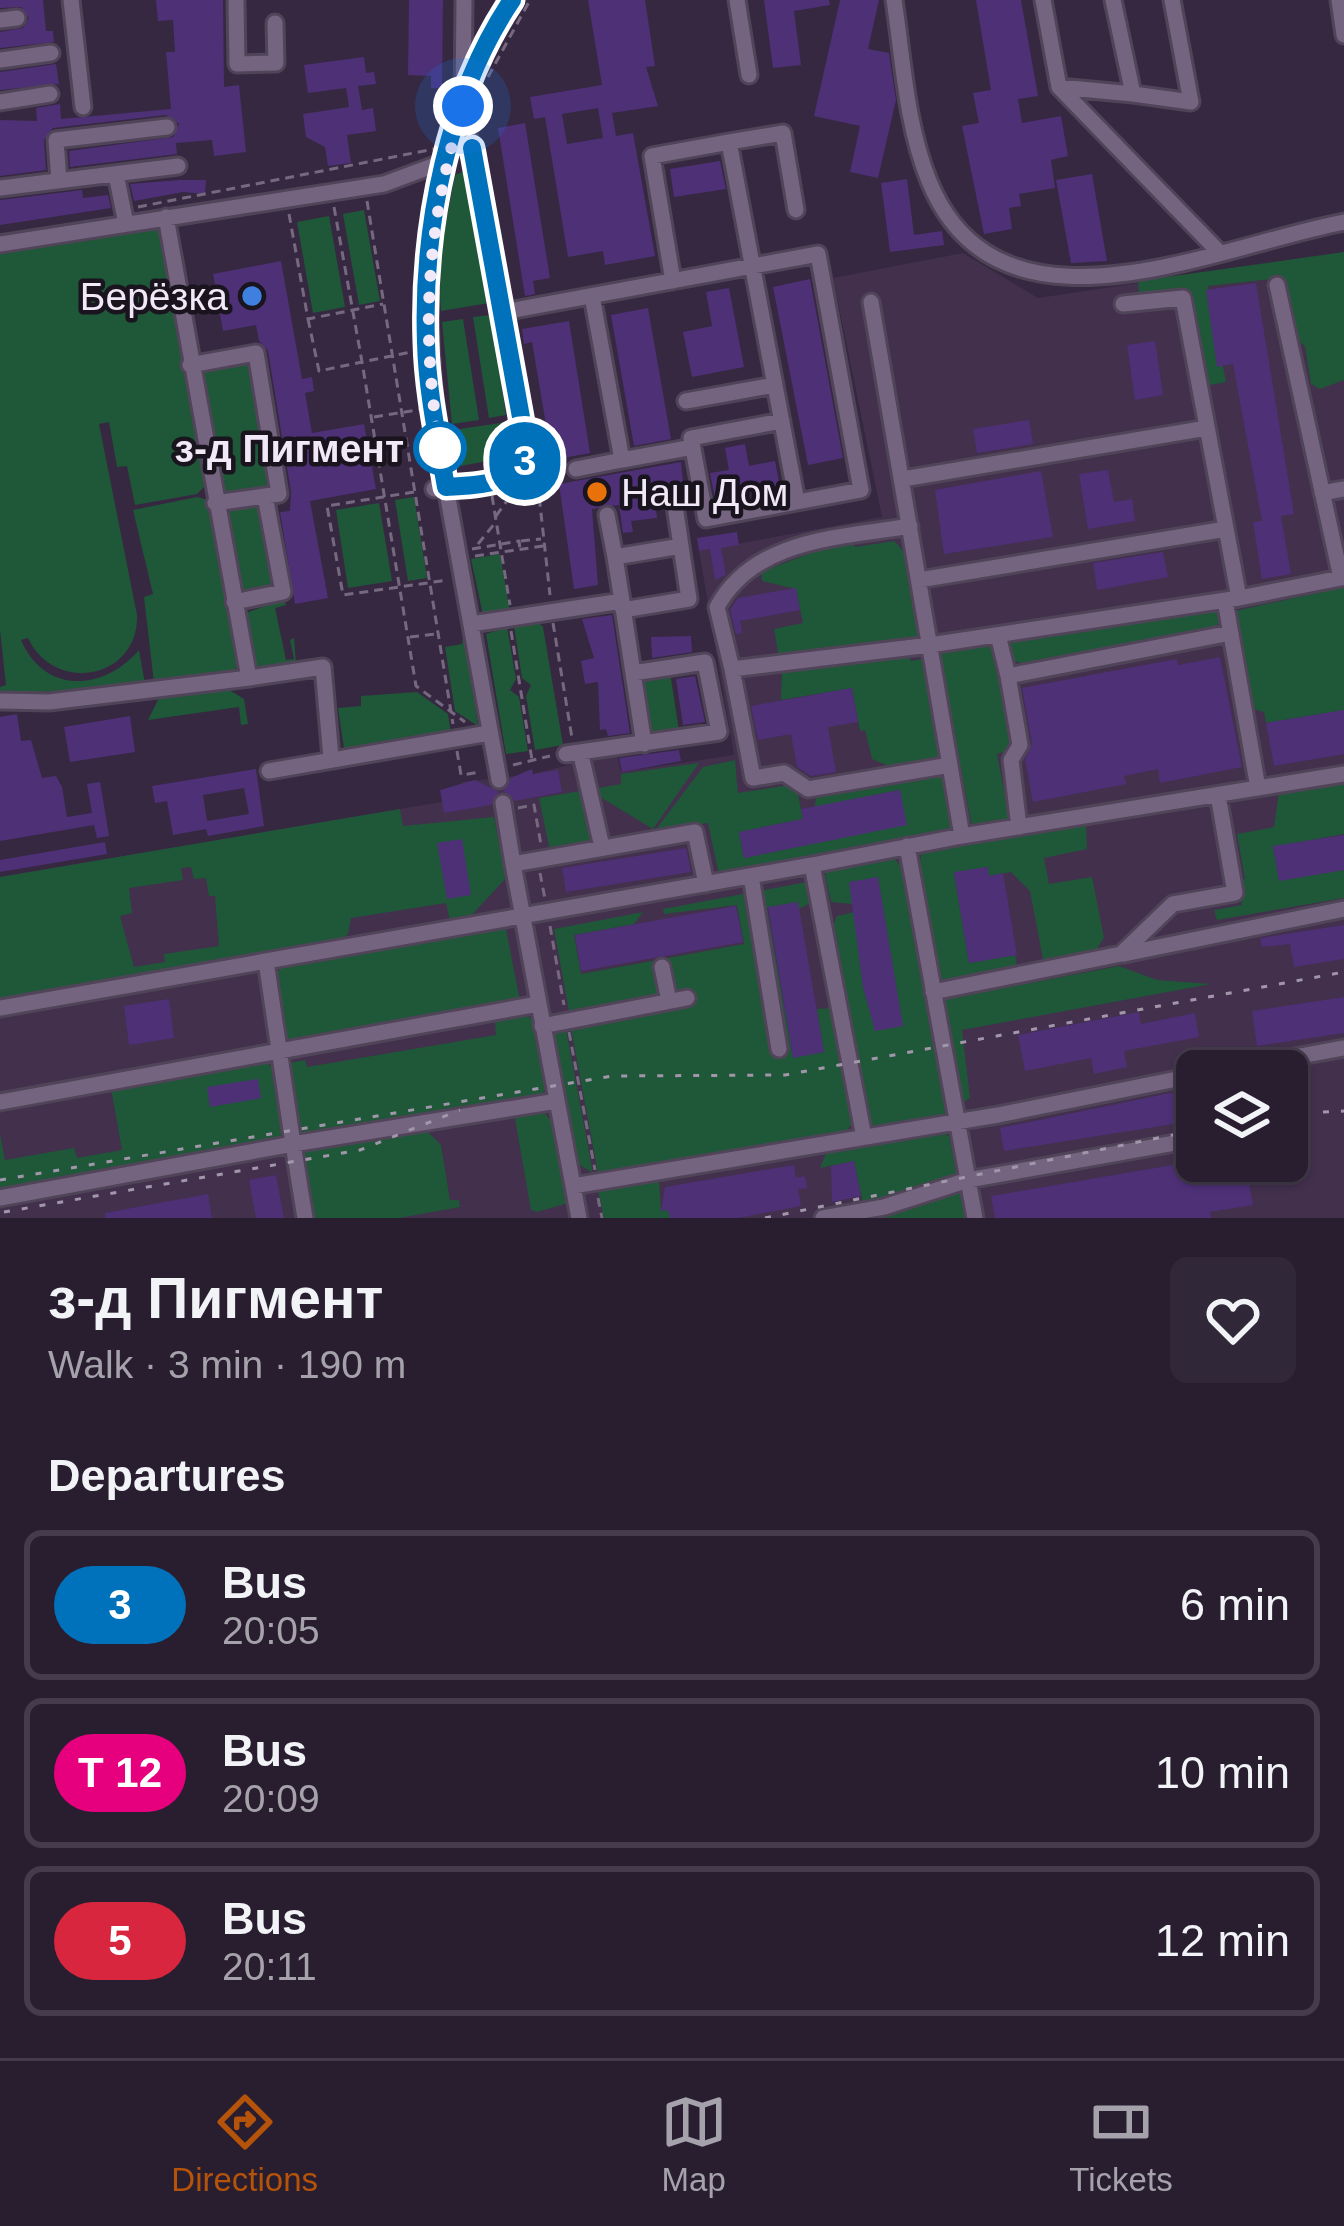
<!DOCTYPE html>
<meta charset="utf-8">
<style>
body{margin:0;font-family:Arial,sans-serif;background:#302738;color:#f1f3f6;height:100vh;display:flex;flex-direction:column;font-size:45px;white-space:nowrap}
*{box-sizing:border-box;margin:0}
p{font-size:39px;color:#a5a2ab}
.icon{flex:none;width:66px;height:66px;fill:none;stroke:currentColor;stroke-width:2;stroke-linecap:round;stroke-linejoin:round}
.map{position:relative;height:1218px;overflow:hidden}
.side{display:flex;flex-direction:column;background:#281e30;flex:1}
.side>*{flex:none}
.badge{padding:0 24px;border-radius:39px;font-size:42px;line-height:78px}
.tools{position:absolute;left:1176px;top:1050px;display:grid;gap:24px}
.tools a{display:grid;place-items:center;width:132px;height:132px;border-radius:18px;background:#281e30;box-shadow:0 3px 9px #0004,0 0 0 3px #443c4c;font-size:60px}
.you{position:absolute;width:60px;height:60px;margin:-30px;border:9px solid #fff;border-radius:50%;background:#1a73e8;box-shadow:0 0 0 18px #1a73e833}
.map>.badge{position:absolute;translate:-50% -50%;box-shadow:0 0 0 6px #fff}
h2{padding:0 48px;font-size:45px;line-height:108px}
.round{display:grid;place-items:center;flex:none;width:126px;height:126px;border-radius:18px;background:#302738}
.summary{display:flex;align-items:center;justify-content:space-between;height:204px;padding:0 48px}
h1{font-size:57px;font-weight:800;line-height:90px}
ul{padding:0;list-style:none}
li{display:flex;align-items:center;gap:36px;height:150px;margin:0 24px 18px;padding:0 24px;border:6px solid #443c4c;border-radius:18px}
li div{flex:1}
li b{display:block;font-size:45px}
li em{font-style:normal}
li .badge{min-width:132px;font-weight:700;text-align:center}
.tab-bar{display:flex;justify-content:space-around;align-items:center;height:168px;border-top:3px solid #443c4c;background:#281e30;font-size:33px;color:#a5a2ab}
.tab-bar a{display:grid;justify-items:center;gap:6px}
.tab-bar .active{color:#b45309}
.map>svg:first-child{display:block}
.built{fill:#42304d;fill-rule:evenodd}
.green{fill:#1f5739;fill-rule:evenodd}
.building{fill:#4e3077;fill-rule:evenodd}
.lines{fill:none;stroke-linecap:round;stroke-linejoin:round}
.minor-casing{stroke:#504458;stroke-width:21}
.path{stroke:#76697f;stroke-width:3;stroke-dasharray:9 6;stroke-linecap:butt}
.minor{stroke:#746480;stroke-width:15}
.rail{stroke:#a297aa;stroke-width:3;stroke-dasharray:6 12;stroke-linecap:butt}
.line-casing{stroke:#fff;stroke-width:27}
.line{stroke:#0072bc;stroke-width:18}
.walk{stroke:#f1e8f8;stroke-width:12;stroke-dasharray:0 21.6}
.shop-dot{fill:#3f7fe0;stroke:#1a141e;stroke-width:4.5}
.stop-dot{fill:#fff;stroke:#0072bc;stroke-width:6}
.food-dot{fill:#e8710a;stroke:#1a141e;stroke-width:4.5}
.labels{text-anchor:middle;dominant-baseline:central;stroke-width:9;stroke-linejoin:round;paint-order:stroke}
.poi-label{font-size:39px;fill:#f1e8f8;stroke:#1a141e;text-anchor:end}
.stop-label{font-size:39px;font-weight:bold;fill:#f1e8f8;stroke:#1a141e;text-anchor:end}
</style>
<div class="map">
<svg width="1344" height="1218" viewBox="0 0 1344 1218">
<rect width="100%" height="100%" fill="#362840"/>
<!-- built -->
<path class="built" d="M1344,252v966h-1344v-341l441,-75 21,-20 71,-8 59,-15 25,-4 4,17 113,-17 -35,-204 183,-34 -49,-239 130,-25 75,45zM1197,1071h90v90h-90z"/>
<!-- green -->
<path class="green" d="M465,171l24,132 -48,8c-4,-46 5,-90 14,-136z
M364,210l16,91 -21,4 -16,-91z
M329,216l16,91 -32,6 -16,-91z
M153,226l8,9 44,251 -8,8 -62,11 -8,-39 -10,1 -8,-45 -10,2 38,191c2,64 -82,80 -109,23l-7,2c23,54 82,52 118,10l6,34 -145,11v-8l6,-2 -6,-55v-378z
M1344,252v128l-24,9 -9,-5 -6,-38 -10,-7 -13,-61 -74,8 18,96 -21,4 -17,-92 -49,1 -1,-14z
M491,315l15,100 -17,3 -16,-101z
M463,319l16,101 -27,4 -10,-102z
M249,362l24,122 -48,12 -26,-124z
M507,422l1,35 -47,9 -8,-36z
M197,497l11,3 29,167 -7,7 -76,9 -10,-86 9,-3 -20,-84z
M414,497l13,81 -19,3 -13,-81z
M379,503l13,78 -44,7 -12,-78z
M258,504l16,79 -31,11 -18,-84z
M851,538l4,9 39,-6c26,22 25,69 30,101l-145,16 -5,-29 29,-6 -7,-34 -34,-8 -1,-9z
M500,554l10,58 -27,3 -12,-56z
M1344,587v123l-78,13 -2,-11 -14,-4 -15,-97z
M284,599l2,6 -11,3 11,52 8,-1 -4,-19 4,-2 2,26 -45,3 -8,-53z
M1222,608l2,8 -11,14 -187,34 -16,-4 -5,-18z
M537,621l6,6 20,118 -28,5 -9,-54 5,-11 -9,-7 -8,-52z
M507,627l9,52 -6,11 9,7 9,54 -22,3 -20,-120z
M463,638l2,2 13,86 -23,-15 -10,-64 17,-3z
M994,643l18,106 -15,5 13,68 -38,5 -33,-176z
M908,651l3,10 16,-3 15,102 -47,9 -23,-10 -7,-29 -5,1 -8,-43 -71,12 1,-33z
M670,672l9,59 -28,4 -9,-59z
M228,689l16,10 4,25 -7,1 -2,-18 -91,13 11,-22z
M417,692l31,22 3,19 -107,15 -6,-40 23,-2v-10z
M735,760l3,33 58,-9 7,35 -64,13 5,26 162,-34 -7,-34 -84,17 1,-12 127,-23 11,54 -6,8 -229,41 -11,-52 -54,9 49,-65z
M699,763l-46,66 -53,-32 -2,-9 23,-4v-10z
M1344,781v53l-71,13 6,33 65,-10v28l-127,22 -3,-10 28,-5 -4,-24 7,-2 -8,-45 37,-7 5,-35z
M586,790l8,51 -44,10 -11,-53z
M400,809l3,17 91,-9 12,61 -36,39 -20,4 -4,-18 -95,15 -3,16 -10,8 -338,59v-124zM191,867l3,12 12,-1 3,18h6l4,50 -55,8 1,8 -31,5 -14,-51 12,-3 -3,-25 54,-8 -2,-12z
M1086,821l1,28 -43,9 5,26 43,-7 12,61 -10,15 -46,10 -5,-4 -13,-68 -19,-19 -22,4 -2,-9 -33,6 15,90 46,-8 2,11 -3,5 -71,13 -8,-5 -16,-89 2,-38z
M892,856l11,12 43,246 -72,15 -9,-14 -31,-192 3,-7 17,-4 9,74 12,44 27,-4 -24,-148 -28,4 3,22 -22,-2 -6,-27 4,-6z
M812,881v21l-13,7 -2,-7 -30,6 26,149 31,-5 -7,-43 17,-1 21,112 -11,14 -246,39 -28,-150 121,-19 -3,-16 -118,29 -16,-88 89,-17 -9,12 -60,11 7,39 163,-30 -7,-39 -73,9 -1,-5z
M506,929l14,72 -237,42 -9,-67 10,-11z
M1119,966l38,14 54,4 -249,46 8,68 -9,6 -22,-96 7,-9z
M526,1014l7,7 13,67 -6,8 -238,41 -10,-13 -8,-60 21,-4 2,7 189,-32 -1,-13z
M565,1024l28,149 -15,-9 -25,-135z
M267,1063l6,5 11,72 -284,48v-54l5,26 69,-12 3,10 45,-8 -11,-62z
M541,1109l11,13 16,81 -31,9 -6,-2 -17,-97z
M427,1131l14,14 9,55h9l1,7 -61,11h-89l-7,-72z
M943,1132l6,4 16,82h-99l-12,-57 -34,7 7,-17z
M659,1180l2,30h7l2,8h-66l-6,-27z"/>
<!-- building -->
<path class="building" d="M0,0h43l3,31h7l1,11 -54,6v-16l23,-4 6,-10 -8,-11 -21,1z
M156,0h67l1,87 15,-2 7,67 -32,4 -2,-16 -36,3 1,11 -107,13 -1,-16 104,-14 6,-13 -13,-9 -113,13 -9,12 2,30 -46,6v-56l37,1 -1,-13 24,-4 1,15 110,-10 -5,-57h9l-2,-32 -15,1z
M409,0h34l-1,88h-11v-12l-23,-1z
M588,0h57l10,66 -9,1 12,39 -46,7 4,23 17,-3 22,123 -50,9 -2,-14 -35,6 -23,-140 -11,2 -4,-22 72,-12zM598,108l5,30 -36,6 -5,-30z
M764,0h65l1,5 -36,6 7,54 -28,3z
M840,0h39l-11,49 21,4 7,47 -18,78 -28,-6 10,-46 -46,-10z
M976,0h45l17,96 -20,3 4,24 39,-7 7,40 -17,4 4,28 -36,6 2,12 -12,2 3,21 -28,5 -22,-108 17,-3 -6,-30 18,-3z
M364,57l2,16 8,-1 2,12 -18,2 4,24 11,-2 3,23 -29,4 4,28 -23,3 -3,-19 -19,-10 -3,-23 46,-7 -3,-19 -38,5 -4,-28z
M56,64l3,20 -59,6v-18z
M525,123l25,155 -17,3 2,13 -10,2 -27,-168z
M720,161l6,28 -52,8 -4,-28z
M1092,174l15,87 -36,2 -15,-83z
M907,179l7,56 28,-4 2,14 -54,7 -9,-69z
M180,180h26l-1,14 -22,-2 -49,9 -4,-17z
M82,190l1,8 25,-3 3,13 -111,17v-25z
M281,261l21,118 10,-2 2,14 -9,2 7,40 52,-9 12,65 -66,12 18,97 -33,6 -15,-92 10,-1 1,-19 -23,-141 -9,-10 -3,-16 -33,6 -10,-57z
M810,279l33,179 -35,7 -35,-178z
M1256,283l38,231 -13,2 10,58 -29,5 -9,-57 9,-1 -29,-157 -16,3 -11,-77z
M729,288l15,79 -52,10 -9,-45 29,-6 -6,-34z
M648,308l23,131 -37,7 -23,-131z
M569,321l21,132 -38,7 -20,-118 -8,2 -2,-15z
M1155,341l8,54 -28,5 -8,-55z
M1029,420l4,24 -56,9 -4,-24z
M745,444l4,22 26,-5 5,26 -65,12 -5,-26 19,-3 -4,-22z
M681,462l2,21 -30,3 4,32 -26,3 2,11 -10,1 -4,-28 -27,4 6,76 -24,4 -15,-105z
M1108,470l6,32 18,-3 3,22 -47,8 -9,-55z
M1041,471l12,66 -109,17 -9,-64z
M737,532l2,13 -18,3 5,27 -11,5 -5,-31 -11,2 -2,-13z
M1163,552l5,25 -71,13 -4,-27z
M796,588l4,22 -60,11 2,12 -6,1 -6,-24 8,-12z
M612,615l18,118 -22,3 -2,-7 -6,1 -2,-48 -13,2 -4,-23 13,-3 -12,-39z
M691,636l1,16 -40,6 -1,-21z
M1220,657l22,110 -82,16 -2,-14 -34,7 2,8 -93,18 -8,-43 7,-16 -10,-55 155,-29 1,6z
M695,676l10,46 -22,3 -7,-46z
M852,688l6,34 -30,5 8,45 -25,4 -14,-9 -6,-33 -33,6 -7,-34z
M1344,710v44l-70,12 -8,-43z
M17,714l4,27 10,-1 11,38 14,-2 6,11 5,30 25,-4 -5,-29 13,-2 9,54 -12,2 -3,-13 -94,16v-124z
M130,716l5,36 -65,10 -6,-35z
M679,750l2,11 -59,11 -3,-14z
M256,769l8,57 -56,10 -2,-7 -33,6 -6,-34 -12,2 -3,-17zM244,788l5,26 -42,7 -4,-26z
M532,769l1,5 25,-4 4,22 -47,9 -12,-10 8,-13z
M475,780l24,12 -8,13 -47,8 -4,-23z
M900,790l7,35 -163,33 -5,-26 64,-13 -2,-10z
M1344,835v35l-65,11 -6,-35z
M462,839l9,56 -24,4 -10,-56z
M105,842l2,12 -107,18v-12z
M686,848l5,24 -125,20 -4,-24z
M988,867l1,9 14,-3 14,82 -48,8 -15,-91z
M878,877l25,149 -28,5 -12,-44 -14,-105z
M798,902l26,150 -31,6 -25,-151z
M736,906l7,36 -162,29 -6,-36z
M1344,925v34l-50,8 -4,-23 -28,3 -2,-9z
M1344,997v36l-87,13 -5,-35z
M169,999l5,39 -45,7 -5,-39z
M1139,1012l2,12 54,-11 4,24 -75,14 3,16 -33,7 -3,-16 -66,13 -7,-36z
M258,1079l3,19 -51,9 -3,-20z
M1180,1091l6,31 -182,29 -4,-23z
M854,1161l7,35 -29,6 -1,-36z
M1197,1161l7,17 43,-8 6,35 -43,7 1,6h-216l-4,-22z
M794,1165l2,13 9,-2 2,12 -9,1 3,17 -63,12h-68l-2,-8 -7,1 4,-24z
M276,1175l8,43h-28l-7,-38z
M208,1194l4,24h-107v-5z"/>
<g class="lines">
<defs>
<path id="minor" d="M71,0l12,107
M236,0l1,64 39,-1 -1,-40
M464,0l-1,106 64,344c-8,36 -51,35 -81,37 -28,-165 -30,-342 66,-487
M737,0l12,75
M894,0c9,59 12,125 35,181 69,171 287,65 415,41
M1043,0l16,87 74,7
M1113,0l20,94 58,8 -19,-102
M1339,0l5,35
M0,20l17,-2
M0,60l51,-7
M1059,87l160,165
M0,102l50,-8
M116,174l10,50
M59,181l-3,-41 111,-13
M0,188l178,-22
M0,244l384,-60 62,-23
M673,281l-21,-125 77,-14
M592,296l30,164 71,-13
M503,312l315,-58 43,236 -64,12 -68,-360 54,-9 13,77
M190,365l66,-12 23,141 -64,9
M686,401l89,-16
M782,421l-91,17 15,81 91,-17
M576,469l46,-9
M903,479l304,-51
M434,489l12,-2 53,293
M1322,493l22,-4
M607,515l8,42
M919,580l307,-51
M1239,598l102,-20 -64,-293
M1225,600l33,188
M234,602l49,-10 -18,-96
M623,610l66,-11 -16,-106
M471,624l151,-23 -7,-44 66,-11
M998,635l10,41 223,-43
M732,669l-15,-62c38,-69 123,-69 193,-81
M633,673l11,71
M1008,676l12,69 -9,15 8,67
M249,678l74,-11 8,91
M0,701l49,1 200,-24 -83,-461
M566,754l153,-22 -14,-70 -72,11 -11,-72
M581,755l21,92
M950,765l-142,24 -24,-16 -31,5 -21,-109 198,-24 309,-47 -56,-300 -60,6
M269,771l220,-38
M503,803l10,61
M962,836l382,-62
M907,846l68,372
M812,865l150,-29 -91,-534
M751,876l28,173
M1124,954l220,-45
M266,961l546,-96 52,272
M662,967l7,34
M933,992l188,-38 52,-50 62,-11 -17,-98
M0,1008l266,-47 27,183 264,-43
M542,1026l145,-28
M1218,1071l126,-23
M0,1102l538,-98
M573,1186l425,-71 199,-40
M0,1198l293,-54 12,74
M579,1218l-66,-354 182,-32 11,52
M823,1218l61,-11 84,-27 229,-41"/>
</defs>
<!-- minor casing -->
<use href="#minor" class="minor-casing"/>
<!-- path -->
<path class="path" d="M488,77l42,-77
M367,201l86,523
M138,207l296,-58
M334,207l28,155 54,-11
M289,214l19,105 75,-15
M308,319l11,52 43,-9 54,324 49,36
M374,417l49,-8
M536,468l14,127
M414,492l-87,14 16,89 105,-15
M492,496l18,109
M496,516l13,-18 28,-5
M521,541l20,-2
M478,544l17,-21
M472,549l47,-8 1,8
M475,556l68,-10
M553,623l19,115
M511,631l21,129
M410,637l26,-3
M457,751l4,24 20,-3
M513,765l37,-9
M518,808l16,-3 7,40
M540,873l5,26
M550,926l14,79
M569,1032l26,138
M598,1198l4,20"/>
<!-- minor -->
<use href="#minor" class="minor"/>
<!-- rail -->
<path class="rail" d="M1287,1114l57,-3
M0,1180l612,-104 173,-1 559,-103
M4,1212l356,-62 100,-40
M765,1218l432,-88"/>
</g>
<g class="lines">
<defs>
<path id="line" d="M472,148l55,302c-8,36 -51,35 -81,37 -8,-47 -19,-97 -20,-145 -4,-114 22,-247 86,-342"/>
</defs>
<!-- line casing -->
<use href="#line" class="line-casing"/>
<!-- line -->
<use href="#line" class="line"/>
<!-- walk -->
<path class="walk" d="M440,448c-21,-120 -12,-226 23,-342"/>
</g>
<!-- markers -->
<circle class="shop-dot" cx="252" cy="296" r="12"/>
<circle class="stop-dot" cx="440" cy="448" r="24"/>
<circle class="food-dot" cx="597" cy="492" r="12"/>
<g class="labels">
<!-- poi labels -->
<g class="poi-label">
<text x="228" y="296">Берёзка</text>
<text x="621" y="492" text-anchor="start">Наш Дом</text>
</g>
<!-- stop labels -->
<g class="stop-label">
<text x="404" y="448">з-д Пигмент</text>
</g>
</g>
</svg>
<div class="tools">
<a><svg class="icon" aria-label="layers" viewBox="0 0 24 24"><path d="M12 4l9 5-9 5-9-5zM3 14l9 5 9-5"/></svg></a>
</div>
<div class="you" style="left:463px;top:106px"></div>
<b class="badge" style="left:525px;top:461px;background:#0072bc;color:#fff">3</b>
</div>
<section class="side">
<div class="summary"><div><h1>з-д Пигмент</h1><p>Walk · 3 min · 190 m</p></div><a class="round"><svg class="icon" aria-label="heart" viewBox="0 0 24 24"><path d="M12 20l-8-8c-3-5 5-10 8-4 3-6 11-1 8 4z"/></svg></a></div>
<h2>Departures</h2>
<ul>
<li><span class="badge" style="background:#0072bc;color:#fff">3</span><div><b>Bus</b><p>20:05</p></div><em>6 min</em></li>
<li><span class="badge" style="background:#e6007e;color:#fff">Т 12</span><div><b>Bus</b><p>20:09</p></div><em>10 min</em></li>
<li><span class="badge" style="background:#d7263d;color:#fff">5</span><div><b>Bus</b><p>20:11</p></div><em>12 min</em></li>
</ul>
</section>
<nav class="tab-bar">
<a class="active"><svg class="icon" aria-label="directions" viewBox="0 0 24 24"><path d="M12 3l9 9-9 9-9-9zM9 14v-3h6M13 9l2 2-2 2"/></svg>Directions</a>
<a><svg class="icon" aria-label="map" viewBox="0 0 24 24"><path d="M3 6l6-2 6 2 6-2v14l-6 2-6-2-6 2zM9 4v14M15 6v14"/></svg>Map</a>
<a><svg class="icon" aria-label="tickets" viewBox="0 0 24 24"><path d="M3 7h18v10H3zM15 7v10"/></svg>Tickets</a>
</nav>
